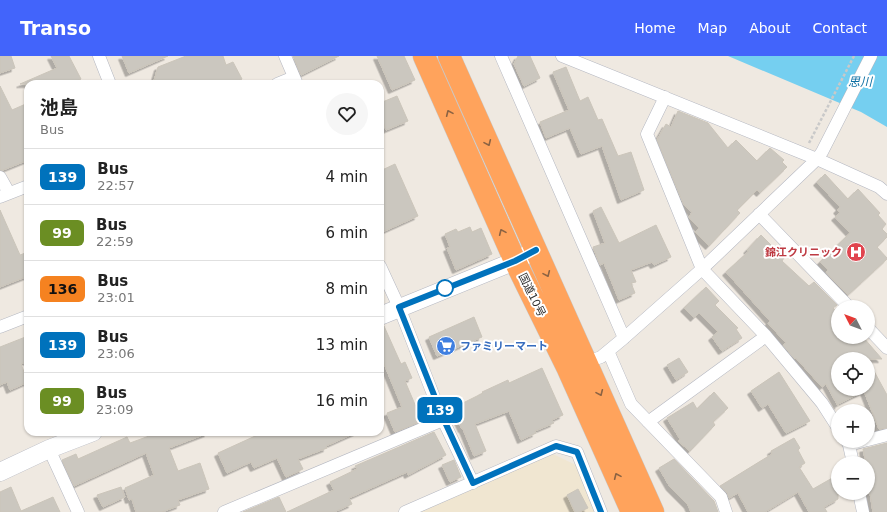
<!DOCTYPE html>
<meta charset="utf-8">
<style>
body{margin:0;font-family:"DejaVu Sans","Noto Sans JP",sans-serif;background:#f6f6f6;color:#222;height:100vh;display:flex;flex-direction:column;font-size:15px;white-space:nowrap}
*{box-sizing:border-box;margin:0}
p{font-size:13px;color:#767676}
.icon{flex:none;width:22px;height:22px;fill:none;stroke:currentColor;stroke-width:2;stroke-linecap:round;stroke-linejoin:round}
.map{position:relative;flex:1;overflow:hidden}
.panel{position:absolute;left:24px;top:24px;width:360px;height:356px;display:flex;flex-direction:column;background:#fff;border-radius:12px;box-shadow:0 1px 3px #0004}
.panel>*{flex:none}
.badge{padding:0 8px;border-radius:6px;font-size:14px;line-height:26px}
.needle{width:26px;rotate:312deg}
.tools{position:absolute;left:831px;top:244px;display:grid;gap:8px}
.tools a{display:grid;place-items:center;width:44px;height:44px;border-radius:50%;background:#fff;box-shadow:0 1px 3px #0004;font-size:20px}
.map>.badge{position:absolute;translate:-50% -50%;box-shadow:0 0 0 2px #fff}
.round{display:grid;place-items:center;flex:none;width:42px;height:42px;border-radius:21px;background:#f6f6f6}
.headline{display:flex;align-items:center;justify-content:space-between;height:68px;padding:0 16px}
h1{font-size:19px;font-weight:700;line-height:30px}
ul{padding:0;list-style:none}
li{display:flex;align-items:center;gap:12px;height:56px;padding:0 16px;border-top:1px solid #e0e0e0}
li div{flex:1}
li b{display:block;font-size:15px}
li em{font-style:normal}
li .badge{min-width:44px;font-weight:700;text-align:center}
header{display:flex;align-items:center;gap:24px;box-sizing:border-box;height:56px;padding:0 20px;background:#4264fb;color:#fff}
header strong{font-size:19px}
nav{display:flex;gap:22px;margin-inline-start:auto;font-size:14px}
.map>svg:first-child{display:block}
.education{fill:#f0e6d1}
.water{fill:#75cff0}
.building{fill:#cbc7bf;stroke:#cbc5ba;filter:url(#shadow)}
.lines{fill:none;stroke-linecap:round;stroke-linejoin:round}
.street-casing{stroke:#b4b7c1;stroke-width:13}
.secondary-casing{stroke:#b4b7c1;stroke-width:19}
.highway-casing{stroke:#c9c9c9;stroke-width:23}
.path{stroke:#c9c9c9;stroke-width:2.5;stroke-dasharray:3 2;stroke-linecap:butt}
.street{stroke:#fff;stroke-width:12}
.secondary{stroke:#fff;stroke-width:18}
.highway{stroke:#ffa35c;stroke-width:22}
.oneway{stroke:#8c6343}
.line-casing{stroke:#fff;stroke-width:9}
.line{stroke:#0072bc;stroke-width:6}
.stop-dot{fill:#fff;stroke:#0072bc;stroke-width:2}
.labels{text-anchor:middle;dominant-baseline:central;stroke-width:4;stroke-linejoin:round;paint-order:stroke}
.health-label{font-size:11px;font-weight:bold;fill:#be3a42;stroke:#fff;text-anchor:end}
.street-label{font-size:11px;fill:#2e2e2e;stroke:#fff}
.shop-label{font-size:11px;font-weight:bold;fill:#366cbe;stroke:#fff;text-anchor:start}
.water-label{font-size:12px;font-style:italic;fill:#0d6fa3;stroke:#fff}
</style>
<header>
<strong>Transo</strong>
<nav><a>Home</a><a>Map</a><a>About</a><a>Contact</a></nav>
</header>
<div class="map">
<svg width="887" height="456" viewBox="0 0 887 456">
<defs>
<filter id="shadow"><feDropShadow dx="-3.5" dy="3.5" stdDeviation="0" flood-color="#0004"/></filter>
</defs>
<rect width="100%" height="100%" fill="#efe9e1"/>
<!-- education -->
<path class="education" d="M553,398l27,13 16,45h-179z"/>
<!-- water -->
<path class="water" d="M728,0h159v71l-26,-15z"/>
<!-- building -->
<path class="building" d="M0,0h11l4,12 -15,5z
M51,0h18l12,23 -9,5h-52l37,-16z
M122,0h46l-39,17z
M186,0h37l3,9 7,-3 9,17 -9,5h-80l5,-17z
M293,0h46l-38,19z
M377,0h27l11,24 -23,10z
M518,0h12l10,22 -16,8 -10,-22z
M566,11l14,34 8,-4 10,23 4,-1 16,37 13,-4 13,38 -23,10 -19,-54 -21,8 -11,-26 -24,10 -6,-16 29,-12 -16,-38z
M0,30l12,24 16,-7v57l-25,10h-3z
M397,40l11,25 -22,9 -6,-16v-11z
M678,55l30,12 20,25 8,-8 21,21 13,-13 14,12 -2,2 5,5 -27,26 -3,-3 -20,20 3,3 -31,33 -14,-14 4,-4 -9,-9 -1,-2 3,-5 -8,-7 -27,-65 9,-16 5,3z
M395,108l23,52 -38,17v-62z
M825,118l23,25 10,-10 22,24 -2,2 8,9 -4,5 5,5v3l-10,10 10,11v1l-39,36 -22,-23 2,-2 -8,-8 30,-29 -15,-16 5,-4 -3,-3 3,-3 -23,-25z
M601,151l18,36 37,-18 15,32 -17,8 -2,-3 -21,8 5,12 -5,1 4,10 -16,7 -15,-37 -4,2 -7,-18 12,-4 -12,-32z
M0,154l20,45 8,-3v24l-28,11z
M470,171l2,5 9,-4 11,26 -36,16 -9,-22 3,-1 -5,-13 11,-5 2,3z
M761,179l23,23 -2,3 27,25 5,-4 23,23 -4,3 5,6v23h25l19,22h-44v30h30v-29l19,35v33l-8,1 -15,-38 -26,13v2l-12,-22 -4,3 -26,-29 -1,1 -12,-14 3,-2 -18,-20 2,-2 -44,-49 23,-21 -2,-1z
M706,231l13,14 -4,4 23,23 -2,1 6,9 -20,13 -10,-14 6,-5 -19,-19 -5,5 -10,-10z
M474,261l8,20 -45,19 -8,-19z
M380,270h4l17,38 4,-2 7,16 -7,3 17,40 -27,11 -8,-19 15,-6 -22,-53z
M28,280v25l-7,3 7,18 -18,8 -3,-8 -7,3v-38z
M679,302l9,14 -12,8 -9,-15z
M542,312l21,47 -11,5 2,3 -19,8 1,2 -15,7 -12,-29 -34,13 11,27 -12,5 -11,-27h-1l-7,-15 3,-1 -3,-6 28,-14 -1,-1 26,-12 1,3z
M779,316l31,49 -24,12 -18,-29 -6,4 -11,-17z
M714,336l14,16 -15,14 2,3 -25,26 -12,-10 2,-2 -13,-21 26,-16 4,7z
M160,376h47l1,1 -39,15 9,23 22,-8 9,26 -31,11 2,5 -18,7h-26l-4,-13 -3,1 -4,-12 29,-13 -8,-22 -72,33 -12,-26 14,-6 2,5 49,-22 3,6z
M264,376h93l-31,14 1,2 -29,11 5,10 -17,8 -9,-19 -23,10 -3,-6 -24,11 -9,-20z
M434,376l12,23 -38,20 -1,-3 -58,26 3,6 -18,8h-47l47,-22 -4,-8 27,-13 -2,-3z
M794,382l6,10 -2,2 7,13 -6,4 14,22 21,-12 4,7v15l-14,8 3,5h-18l-11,-20 -33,20h-17l-10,-19 -9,5 -2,-6 -7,-6 52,-32 -1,-3z
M887,387v69h-14l-3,-19h-2v-30h-2l-3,-14z
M674,403l40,42 4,11h-27l-3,-7 -18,-18 -11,-19z
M454,404l7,17 -11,5 -8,-17z
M11,431l10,24 32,-14 7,15h-60v-20z
M121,431l4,10 -22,10 -6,-12z
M578,433l10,19 -9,4h-4l-8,-17z
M279,441l7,15h-43z"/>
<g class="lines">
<defs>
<path id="street" d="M99,0l11,28
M285,0l12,28
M501,0l123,282
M562,0l255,103 62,28 8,7
M277,28l17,-7
M665,41l-18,37 55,135 64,67 56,67 16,25
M0,121l9,16
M0,141l28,-11
M759,158l90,93
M380,210l19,41 44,113 30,63
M0,271l28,-11
M868,272l19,20
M608,295l23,53 90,93 5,15
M582,308l19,-7 23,-19 78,-69 115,-110 5,-7 49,-96
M648,366l118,-86
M868,384l19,-5
M847,385l2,4 15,-4
M849,389l4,18
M49,393l29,63
M859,437l4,19
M224,456l219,-92
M405,456l151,-66 21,6 24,60"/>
<path id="secondary" d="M380,260l135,-55 21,-11
M0,416l49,-23 44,-17"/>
<path id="highway" d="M424,0l91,205 53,108 64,143
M449,0l204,456"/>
</defs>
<!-- street casing -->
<use href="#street" class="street-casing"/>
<!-- secondary casing -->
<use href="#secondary" class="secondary-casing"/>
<!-- highway casing -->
<use href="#highway" class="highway-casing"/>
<!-- path -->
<path class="path" d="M809,87l45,-87"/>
<!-- street -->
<use href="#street" class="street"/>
<!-- secondary -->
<use href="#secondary" class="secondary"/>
<!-- highway -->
<use href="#highway" class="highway"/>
</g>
<!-- one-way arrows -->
<defs><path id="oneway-chevron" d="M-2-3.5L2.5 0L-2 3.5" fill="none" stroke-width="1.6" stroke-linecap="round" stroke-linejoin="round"/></defs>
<g class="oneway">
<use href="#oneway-chevron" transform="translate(449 57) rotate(-114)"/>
<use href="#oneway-chevron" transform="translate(488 87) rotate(66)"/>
<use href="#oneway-chevron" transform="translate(502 176) rotate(-114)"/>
<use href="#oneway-chevron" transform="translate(547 218) rotate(66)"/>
<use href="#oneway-chevron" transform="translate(600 337) rotate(66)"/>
<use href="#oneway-chevron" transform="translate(617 420) rotate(-114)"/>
</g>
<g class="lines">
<defs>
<path id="line" d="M536,194l-21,11 -116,46 45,113 29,63 83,-37 21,6 24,60"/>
</defs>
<!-- line casing -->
<use href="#line" class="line-casing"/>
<!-- line -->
<use href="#line" class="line"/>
</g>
<!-- icons -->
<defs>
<symbol id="hospital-disc" viewBox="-11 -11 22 22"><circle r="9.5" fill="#e0444e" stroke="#fff"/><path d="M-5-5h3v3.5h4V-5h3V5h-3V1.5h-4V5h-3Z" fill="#fff"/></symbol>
<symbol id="supermarket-disc" viewBox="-11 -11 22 22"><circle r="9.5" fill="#3f7fe0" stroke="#fff"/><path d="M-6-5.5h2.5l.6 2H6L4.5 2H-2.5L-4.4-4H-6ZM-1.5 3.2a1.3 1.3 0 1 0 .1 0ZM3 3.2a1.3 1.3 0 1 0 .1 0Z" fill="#fff"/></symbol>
</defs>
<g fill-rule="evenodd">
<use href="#hospital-disc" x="845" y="185" width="22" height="22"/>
<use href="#supermarket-disc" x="435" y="279" width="22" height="22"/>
</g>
<!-- markers -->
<circle class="stop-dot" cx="445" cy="232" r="8"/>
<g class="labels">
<!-- health labels -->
<g class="health-label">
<text x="842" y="196">錦江クリニック</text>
</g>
<!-- street labels -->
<g class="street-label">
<text transform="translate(532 239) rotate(64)">国道10号</text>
</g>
<!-- shop labels -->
<g class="shop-label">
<text x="460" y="290">ファミリーマート</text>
</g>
<!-- water labels -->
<g class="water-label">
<text x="860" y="26">思川</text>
</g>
</g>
</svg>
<div class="tools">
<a><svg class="needle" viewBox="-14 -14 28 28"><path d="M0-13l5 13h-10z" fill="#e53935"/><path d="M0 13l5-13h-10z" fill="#767676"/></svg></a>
<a><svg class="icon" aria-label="locate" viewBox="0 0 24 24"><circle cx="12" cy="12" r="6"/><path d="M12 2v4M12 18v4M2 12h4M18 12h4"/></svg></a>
<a>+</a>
<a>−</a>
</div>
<b class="badge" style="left:440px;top:354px;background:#0072bc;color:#fff">139</b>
<section class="panel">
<div class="headline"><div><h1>池島</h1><p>Bus</p></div><a class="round"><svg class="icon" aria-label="heart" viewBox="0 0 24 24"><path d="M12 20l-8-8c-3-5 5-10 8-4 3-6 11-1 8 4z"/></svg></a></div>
<ul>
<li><span class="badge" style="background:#0072bc;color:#fff">139</span><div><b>Bus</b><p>22:57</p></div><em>4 min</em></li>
<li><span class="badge" style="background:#6b8e23;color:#fff">99</span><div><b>Bus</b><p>22:59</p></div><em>6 min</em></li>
<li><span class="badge" style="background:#f58220;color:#111">136</span><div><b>Bus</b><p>23:01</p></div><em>8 min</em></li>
<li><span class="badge" style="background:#0072bc;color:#fff">139</span><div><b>Bus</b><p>23:06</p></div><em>13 min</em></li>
<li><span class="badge" style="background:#6b8e23;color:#fff">99</span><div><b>Bus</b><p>23:09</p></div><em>16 min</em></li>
</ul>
</section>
</div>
